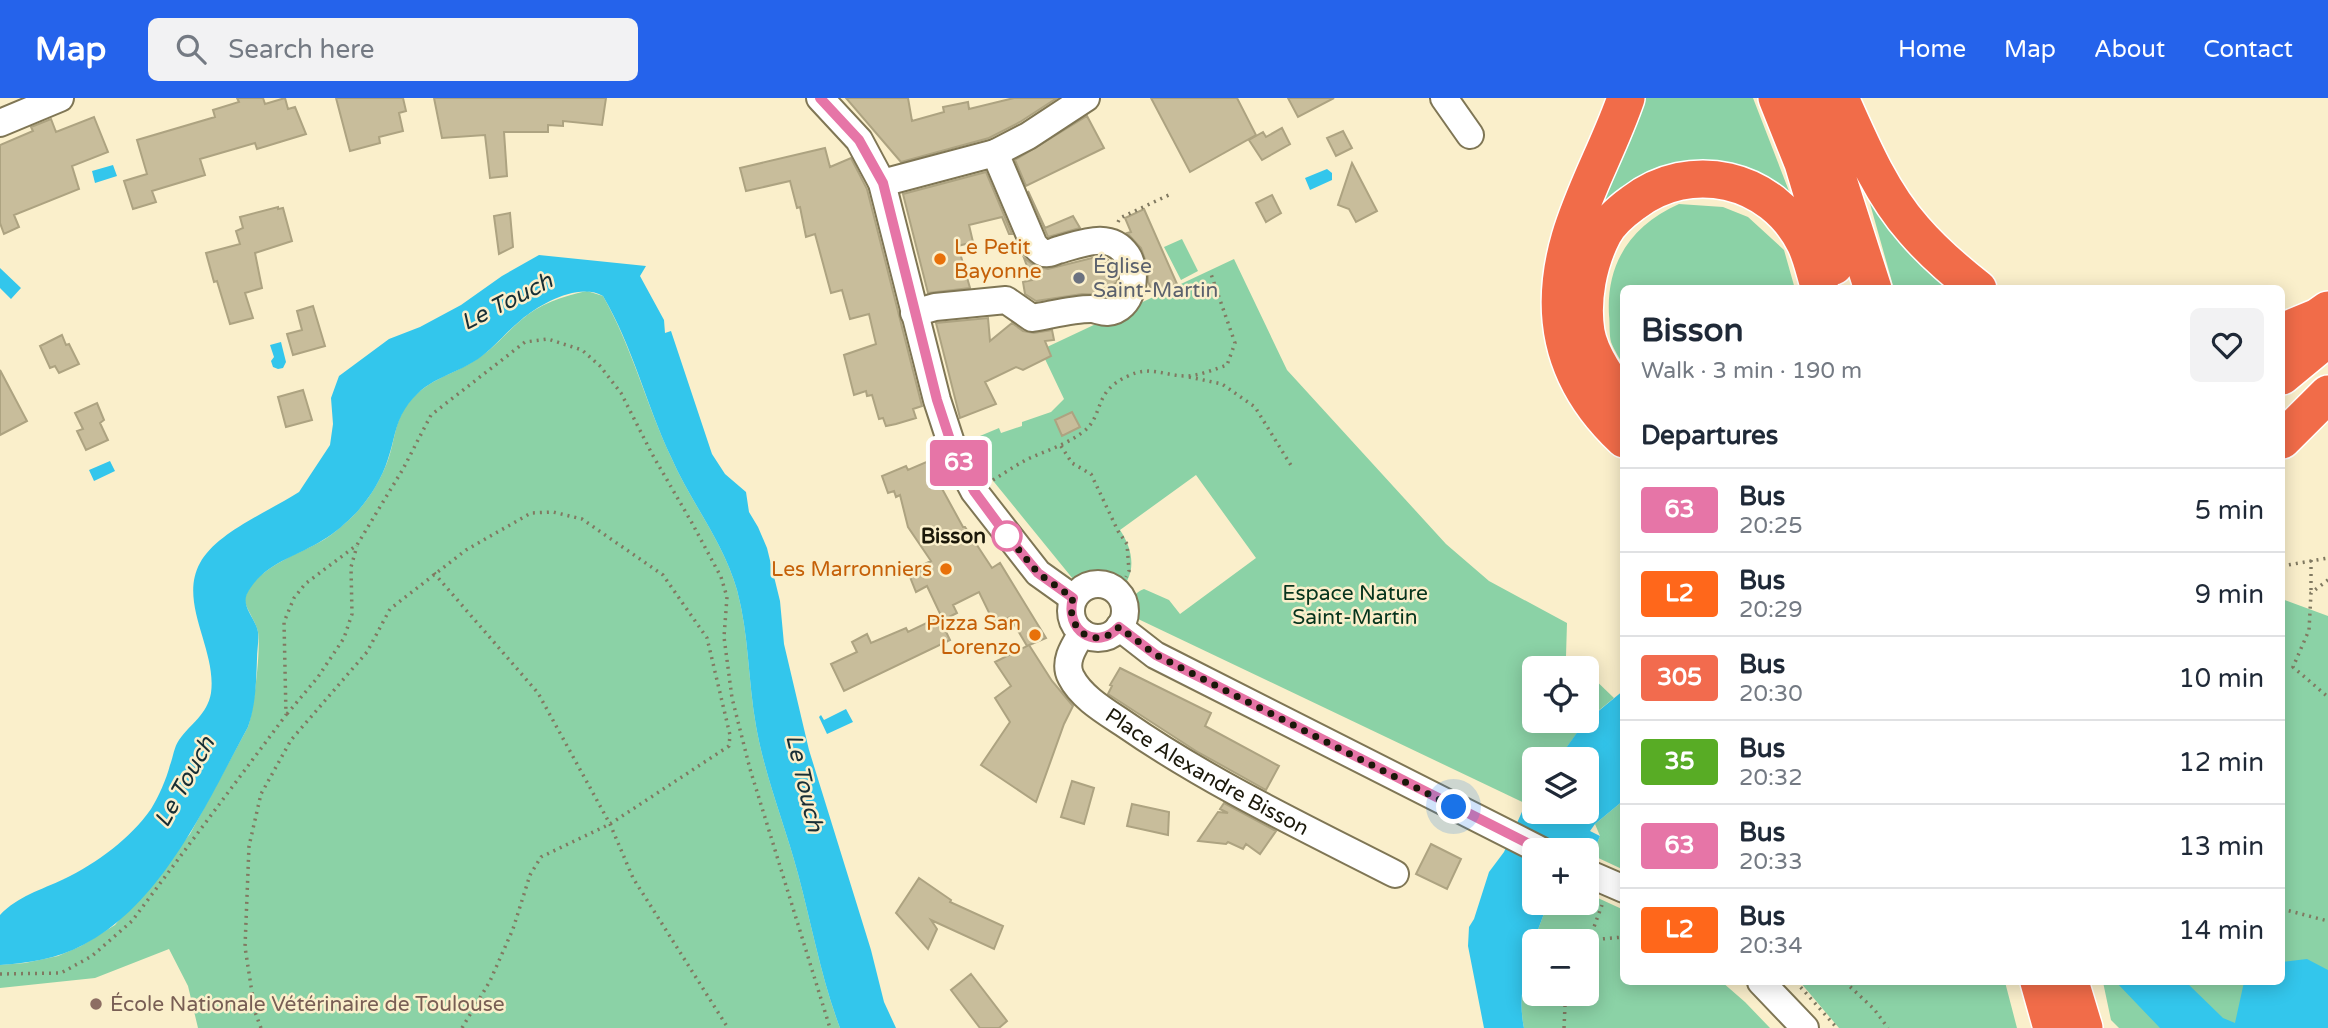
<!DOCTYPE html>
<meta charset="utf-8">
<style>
body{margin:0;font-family:"Varela Round",sans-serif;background:#f2f2f3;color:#1f2937;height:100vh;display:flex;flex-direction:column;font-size:26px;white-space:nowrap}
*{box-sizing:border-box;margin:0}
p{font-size:23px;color:#747a83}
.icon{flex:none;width:38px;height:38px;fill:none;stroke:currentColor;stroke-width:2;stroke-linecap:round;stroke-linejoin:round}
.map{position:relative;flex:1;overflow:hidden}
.details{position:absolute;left:1620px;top:187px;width:665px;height:700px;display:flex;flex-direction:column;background:#fff;border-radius:10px;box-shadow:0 4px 18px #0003}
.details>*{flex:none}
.badge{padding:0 14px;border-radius:5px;font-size:24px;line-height:46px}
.fabs{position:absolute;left:1522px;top:558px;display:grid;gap:14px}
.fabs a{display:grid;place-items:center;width:77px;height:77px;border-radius:10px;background:#fff;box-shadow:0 4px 18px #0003;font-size:35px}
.you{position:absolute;width:35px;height:35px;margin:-18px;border:5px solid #fff;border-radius:50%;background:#1a73e8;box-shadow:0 0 0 10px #1a73e833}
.map>.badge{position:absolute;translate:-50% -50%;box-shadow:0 0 0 4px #fff}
h2{padding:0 21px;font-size:26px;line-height:63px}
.round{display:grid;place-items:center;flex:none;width:74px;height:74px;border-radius:10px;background:#f2f2f3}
.head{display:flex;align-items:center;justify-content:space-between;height:119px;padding:0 21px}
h1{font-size:33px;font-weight:700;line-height:52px}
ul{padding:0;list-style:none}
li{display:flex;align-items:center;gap:21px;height:84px;padding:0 21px;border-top:2px solid #e0e1e3}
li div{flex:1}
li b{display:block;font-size:26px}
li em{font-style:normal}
li .badge{min-width:77px;font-weight:700;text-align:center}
header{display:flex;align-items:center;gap:42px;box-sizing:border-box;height:98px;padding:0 35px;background:#2563eb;color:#fff}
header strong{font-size:33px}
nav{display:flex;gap:38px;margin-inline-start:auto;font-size:24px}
.search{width:490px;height:63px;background:#f2f2f3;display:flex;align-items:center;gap:18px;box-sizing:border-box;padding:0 24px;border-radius:10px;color:#747a83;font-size:26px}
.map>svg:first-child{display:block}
.green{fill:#8bd2a6;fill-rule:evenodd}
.water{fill:#33c6ec}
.building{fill:#c8bd9b;stroke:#ada381;stroke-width:2}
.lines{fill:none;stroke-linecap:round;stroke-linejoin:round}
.minor-casing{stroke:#7f7655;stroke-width:30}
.highway-casing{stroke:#fff;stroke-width:40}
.path{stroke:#807961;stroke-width:3.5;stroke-dasharray:2 5;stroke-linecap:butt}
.minor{stroke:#fff;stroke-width:26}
.highway{stroke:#f16c49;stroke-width:37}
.line-casing{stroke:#fff;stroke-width:16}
.line{stroke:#e675a7;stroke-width:10}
.walk{stroke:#1b180a;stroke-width:7;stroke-dasharray:0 12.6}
.food-dot{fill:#e8710a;stroke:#faefcb;stroke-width:2.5}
.worship-dot{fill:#6b7280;stroke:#faefcb;stroke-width:2.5}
.stop-dot{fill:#fff;stroke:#e675a7;stroke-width:3.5}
.education-dot{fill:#8d6e63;stroke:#faefcb;stroke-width:2.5}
.labels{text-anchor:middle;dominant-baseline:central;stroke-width:5;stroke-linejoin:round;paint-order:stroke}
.food-label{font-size:21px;fill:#c56008;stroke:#faefcb;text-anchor:end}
.worship-label{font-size:21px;fill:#5b616d;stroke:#faefcb;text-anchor:start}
.stop-label{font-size:21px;font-weight:bold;fill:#1b180a;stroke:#faefcb;text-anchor:end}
.park-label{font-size:21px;fill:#06341d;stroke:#faefcb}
.street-label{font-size:21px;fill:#1b180a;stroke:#faefcb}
.education-label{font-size:21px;fill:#785e54;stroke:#faefcb;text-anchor:start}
.water-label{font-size:23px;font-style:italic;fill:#172e35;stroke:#faefcb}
</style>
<header>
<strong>Map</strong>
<div class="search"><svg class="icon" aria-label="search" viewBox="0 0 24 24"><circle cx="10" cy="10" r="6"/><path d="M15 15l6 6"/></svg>Search here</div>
<nav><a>Home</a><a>Map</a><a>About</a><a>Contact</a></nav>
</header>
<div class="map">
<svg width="2328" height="930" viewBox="0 0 2328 930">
<rect width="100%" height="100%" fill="#faefcb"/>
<!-- green -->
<path class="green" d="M1642,0h111l41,106 -29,-20 -157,25 -9,-14z
M1867,95l82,96h-55z
M1679,106l44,3 25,10 36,33 11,39h-171v77c-4,-7 -10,-16 -13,-24 -2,-8 -1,-19 -2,-27 -3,-53 23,-90 70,-111z
M1182,141l16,32 -17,9 -17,-33z
M1234,161l53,111 159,174 43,37 78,42 -1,33 17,12h-48v53h51l-28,38 -23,1v48l-399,-190c-4,-14 -7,-23 8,-29l25,11 11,14 76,-56 -60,-83 -76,55c10,15 16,34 7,51 -11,3 -19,-4 -30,-4 -8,0 -15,2 -24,2l-96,-118 -9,-20 31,-13 2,5 21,-7v-4l29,-10 13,-13 -19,-40 6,-3 -4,-9z
M587,193l16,5c29,51 43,108 68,161 20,46 52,84 66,133 12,44 11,91 19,136 9,51 29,99 42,148 14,52 23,104 42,154h-642l-10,-42 -19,-37 -74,29 -95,10v-23l25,-2 33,-7 23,-10 34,-21 75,-91 58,-107c6,-17 13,-78 10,-95 -2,-11 -15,-27 -13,-34 9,-29 51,-43 75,-56 13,-7 23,-17 33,-26 16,-16 29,-38 36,-59 5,-15 6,-32 14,-46 20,-33 49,-34 77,-54 15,-10 26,-24 40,-36 19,-17 43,-25 67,-30z
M2282,501l46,17v412h-209l-8,-8 -8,-38h179z
M1587,574l27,26 -27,22z
M1624,702v70l-32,-15 8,-19 -5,-12z
M1587,795l37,17v72h98l23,20 25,26h-246c-9,-43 9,-85 24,-125h39zM1535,844h52v52h-52z
M1800,884h205l12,46h-178z"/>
<!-- water -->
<path class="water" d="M113,67l4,11 -22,7 -3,-12z
M1327,71l5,4v7l-22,10 -5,-12z
M539,157l107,11 -6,10 24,44 1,13 6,-2 41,123 13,20 21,18 3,20 9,15 9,21 13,53 4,43 25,106 62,200 13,52 12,26h-56c-19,-50 -28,-102 -42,-154 -13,-49 -33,-97 -42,-148 -8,-45 -7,-92 -19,-136 -14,-49 -46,-87 -66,-133 -25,-53 -38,-110 -68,-161 -24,-14 -63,8 -82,24 -15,12 -27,28 -43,39 -29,19 -52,18 -73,50 -10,15 -11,33 -17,50 -6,19 -18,39 -32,54 -10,10 -21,20 -33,27 -27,17 -60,23 -76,54 -6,13 9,25 11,38 1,9 -1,18 -1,27 -1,24 -1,45 -9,68 -41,75 -85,177 -165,218 -26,14 -55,18 -83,20v-50c18,-19 41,-25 64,-36 33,-16 66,-40 87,-70 8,-13 15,-29 19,-44 3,-7 4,-18 9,-25 12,-17 28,-25 32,-47 6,-44 -33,-90 -11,-130 17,-31 70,-52 99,-71l31,-47 3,-21 -2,-26 8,-22 50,-37 31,-12 41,-22 41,-29z
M0,170l21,20 -10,11 -11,-11z
M281,244l5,20 -3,6 -5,1 -5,-2 -2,-6 3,-4 -4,-12z
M110,363l5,10 -21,10 -5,-11z
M1624,592v110l-29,24 -5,7 10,5 -8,19 -5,2v-7h-52v53h13c-15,40 -33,82 -24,125h-40l-16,-82 1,-19 5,-8 15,-47 15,-20 21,-47 10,3v4h52v-52l-29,-1 26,-36z
M846,611l7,13 -26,12 -8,-17 2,-2 3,5z
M2307,861l21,11v58h-168l-44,-46h70l37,36 12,5 9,-41h38v-20z"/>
<!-- building -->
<path class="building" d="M237,0h26l2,6 20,-6 3,11 7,-2 11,27 -49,15 -2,-6 -55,16 5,16 -53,16 4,11 -23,7 -9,-28 23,-7 -10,-34 78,-23 -2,-7 26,-8z
M336,0h67l3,13 -7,2 4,18 -24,6 1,6 -30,8z
M434,0h172l-4,27 -39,-4v5l-15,-1v7h-44l3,44 -17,2 -5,-43 -43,3z
M846,0h62l4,23 32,-9 -1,-5 25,-5 1,7 45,-11h43l-37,24 -31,16 -88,24z
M1151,0h86l19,37 -66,37z
M1288,0h46l-36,19z
M1087,18l17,32 -78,38 -11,-26z
M94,19l14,35 -36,14 7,23 -65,26 5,12 -15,7 -4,-11v-78l33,-14 -2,-4 20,-8 5,13z
M1282,30l8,16 -28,16 -13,-20 14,-8 3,5z
M1343,33l9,17 -16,8 -9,-18z
M825,50l5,19 21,-9 16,31 55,217 -9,3 3,9 -20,6 -10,2 -3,-8 -4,1 -7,-24 -5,1 -1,-5 -12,4 -10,-40 32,-11 -7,-30 -19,5 -8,-29 -11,3 -16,-59 -9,3 -6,-30 -3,1 -7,-27 -44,10 -6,-23z
M1352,65l25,48 -21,11 -7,-13 -11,-4z
M986,74l26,62h-3l-7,-17 -33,8 4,17 -15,4 12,42 -42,5 -25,-99z
M1028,93l17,37 28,-12 7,12 -32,9z
M1272,97l9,18 -15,9 -10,-19z
M278,109v2l5,-1 9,33 -37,12 7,35 -17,5 8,25 -23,6 -13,-43 -3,1 -8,-29 34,-9 -4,-13 7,-3 -3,-11z
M1144,111l33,75 -19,9 -2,-4 -4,1 -4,-8v-14l-7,-20 -14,-15 4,-1 -6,-14z
M510,115l3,34 -14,7 -5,-38z
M1096,159l10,1 10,10 1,14 -4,3 1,5 -5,5 -27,-1 -46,7 -11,-7 -2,-12 9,-2 -8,-22 11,8 13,3z
M313,208l12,40 -32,9 -6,-21 15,-4 -5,-19z
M988,220l2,23 22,-18 11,8 11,2 18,-3 2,10 -9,1 6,15 -28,14 -7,-3 -31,15 11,22 -36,14 -24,-95z
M62,237l4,10 3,-1 10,20 -20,9 -4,-7 -5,2 -10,-22z
M0,272l27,51 -27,14z
M303,292l9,30 -26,7 -8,-30z
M97,305l7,17 -4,3 8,17 -22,10 -9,-19 6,-2 -8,-16z
M1072,314l8,15 -18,9 -7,-16z
M931,362l9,25 23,42h2l27,41 8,-5 46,75 -19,8 -17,-29 -15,8 -16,-33 -26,13 4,8 -14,7 -16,-34 -11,6 -8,-20 23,-11 -23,-34 -8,-32 -4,2 -2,-6 -6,2 -6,-17 24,-10 2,4z
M939,519l11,23 -106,51 -13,-27 26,-12 -5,-10 15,-8 4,9 35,-15 2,4z
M1029,547l23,36 21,25 -9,18 -28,78 -55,-37 29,-43 -15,-24 16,-12 -16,-24z
M1120,570l91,45 -6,13 74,40 -13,24 -70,-39 -88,-57 4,-8 -2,-1z
M1072,683l22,7 -10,36 -23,-7z
M1224,705l52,28 -16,23 -14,-10 -3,5 -15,-7 -2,2 -28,-3 20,-29 10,1 -8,-4z
M1132,706l37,8 -1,23 -41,-9z
M1431,746l30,15 -14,30 -31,-15z
M919,780l32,22 -1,2 53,24 -9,23 -63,-29 6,9 -9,20 -32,-36z
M971,876l36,47 -8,7h-19l-29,-38z"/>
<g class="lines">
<defs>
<g id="minor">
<path d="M820,0l39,42 23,43 55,217 18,55 19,36 64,82 35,25"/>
<path d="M1444,0l26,37"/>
<path d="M0,25l60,-25"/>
<path d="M882,85l113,-30 33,-17 58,-38"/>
<path d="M914,215l21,-6 71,-7 26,18c19,-3 40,-9 59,-9 5,0 10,3 16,3 26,-2 32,-39 20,-57 -17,-25 -46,-11 -69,-5 -5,2 -11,5 -16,2 -2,-1 -6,-5 -8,-7l-39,-92"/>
<circle cx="1098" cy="513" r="27"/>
<path d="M1119,529l36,28 385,195"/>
<path id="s1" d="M1082,535c-8,13 -19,29 -11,44 10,20 34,34 52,46 85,59 180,104 272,151"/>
<path d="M1587,775l37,16"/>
<path d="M1761,884l44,46"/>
</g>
<path id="highway" d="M1777,0l26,65 31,103
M1808,0l22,57 43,134
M1840,0c20,45 41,95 74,132 19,22 41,41 64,59
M2282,234l36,-15 10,-7
M2282,278l46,-38
M1624,304c-14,-19 -34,-46 -38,-70 -5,-32 2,-69 17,-98 6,-12 19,-23 30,-31 57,-44 139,-26 172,40 7,14 10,31 15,46
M1624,341c-60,-56 -77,-122 -54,-201 14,-48 40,-93 56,-140
M2282,342l46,-46
M2039,884l13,46
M2070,884l14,46"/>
</defs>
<!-- minor casing -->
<use href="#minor" class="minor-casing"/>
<!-- highway casing -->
<use href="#highway" class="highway-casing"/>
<!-- path -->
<path class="path" d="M1118,124l2,-4 51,-24
M1189,279l33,7 33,23 37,60
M1061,348l11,17 19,11 27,57 9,13 2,27 -3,6
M993,382c12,-7 24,-16 37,-22 18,-8 37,-14 53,-26 22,-17 9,-40 45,-56 23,-11 36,0 58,0 13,0 29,-7 41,-11l8,-22 -24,-69
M2311,462v33
M2282,468l46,-8
M434,475l104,120 72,131 23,54 95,150
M2328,482l-17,13 -2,37 -16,37 35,30
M287,616l31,-37 26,-39 8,-24 -1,-47 6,-21
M2282,811l46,12
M1589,842l35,-3
M1587,848l15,-41
M0,876l61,-1 31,-17 40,-35 154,-206 -2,-93 10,-24 11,-14 52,-39 46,-76 28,-54 94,-73 23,-3 34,11 18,16 21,27 31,61 40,69 29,54 6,20 -3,40 8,61 18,71 80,259
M1796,884l41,46
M1845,884l29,27 14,19
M261,930l-6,-16 -10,-65 4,-101 12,-52 30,-54 76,-88 23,-43 76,-59 65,-37 22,-1 29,7 81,56 44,63 23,97 -1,11 -119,78 -69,33 -11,18 -17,54 -23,52 -28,47
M1564,930l1,-22 4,-12"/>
<!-- minor -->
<use href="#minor" class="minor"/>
<!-- highway -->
<use href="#highway" class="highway"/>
</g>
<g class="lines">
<defs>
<path id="line" d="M820,0l39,42 24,43 54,217 18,55 19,36 31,42 33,40 35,25c-9,32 23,54 46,29l37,28 385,195"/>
</defs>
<!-- line casing -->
<use href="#line" class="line-casing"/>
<!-- line -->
<use href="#line" class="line"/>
<!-- walk -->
<path class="walk" d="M1007,438l-2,-3 33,40 35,25c-9,32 23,54 46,29l37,28 298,152"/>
</g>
<!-- markers -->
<g class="food-dot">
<circle cx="940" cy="161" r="7"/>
<circle cx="946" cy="471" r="7"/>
<circle cx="1035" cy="537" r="7"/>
</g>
<circle class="worship-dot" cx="1079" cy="180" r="7"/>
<circle class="stop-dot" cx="1007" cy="438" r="14"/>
<circle class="education-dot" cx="96" cy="906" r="7"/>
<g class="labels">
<!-- food labels -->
<g class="food-label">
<text x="954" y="149" text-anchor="start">Le Petit<tspan x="954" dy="24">Bayonne</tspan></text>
<text x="932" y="471">Les Marronniers</text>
<text x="1021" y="525">Pizza San<tspan x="1021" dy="24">Lorenzo</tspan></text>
</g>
<!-- worship labels -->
<g class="worship-label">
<text x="1093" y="168">Église<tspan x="1093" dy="24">Saint-Martin</tspan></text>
</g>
<!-- stop labels -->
<g class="stop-label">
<text x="986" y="438">Bisson</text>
</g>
<!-- park labels -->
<g class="park-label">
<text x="1355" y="495">Espace Nature<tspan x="1355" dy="24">Saint-Martin</tspan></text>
</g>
<!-- street labels -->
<g class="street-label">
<text stroke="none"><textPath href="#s1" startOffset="215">Place Alexandre Bisson</textPath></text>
</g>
<!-- education labels -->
<g class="education-label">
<text x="110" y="906">École Nationale Vétérinaire de Toulouse</text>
</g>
<!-- water labels -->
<g class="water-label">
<text transform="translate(507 204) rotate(-27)">Le Touch</text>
<text transform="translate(185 684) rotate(-61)">Le Touch</text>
<text transform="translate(804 685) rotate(77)">Le Touch</text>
</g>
</g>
</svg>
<div class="fabs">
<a><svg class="icon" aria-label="locate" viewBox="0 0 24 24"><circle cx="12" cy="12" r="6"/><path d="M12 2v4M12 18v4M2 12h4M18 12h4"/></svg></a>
<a><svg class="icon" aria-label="layers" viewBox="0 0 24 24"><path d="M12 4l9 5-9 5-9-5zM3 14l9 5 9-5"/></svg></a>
<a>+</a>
<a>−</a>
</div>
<div class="you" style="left:1454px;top:709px"></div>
<b class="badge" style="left:959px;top:365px;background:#e675a7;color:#fff">63</b>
<section class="details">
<div class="head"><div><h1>Bisson</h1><p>Walk · 3 min · 190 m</p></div><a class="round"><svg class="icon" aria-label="heart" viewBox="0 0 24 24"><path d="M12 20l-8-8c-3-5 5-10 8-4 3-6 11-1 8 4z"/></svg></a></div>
<h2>Departures</h2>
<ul>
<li><span class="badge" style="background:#e675a7;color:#fff">63</span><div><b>Bus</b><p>20:25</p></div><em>5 min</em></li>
<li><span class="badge" style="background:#ff671b;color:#fff">L2</span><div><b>Bus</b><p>20:29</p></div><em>9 min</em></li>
<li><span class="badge" style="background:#f26b4e;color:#fff">305</span><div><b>Bus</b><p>20:30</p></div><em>10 min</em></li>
<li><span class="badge" style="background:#58ac25;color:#fff">35</span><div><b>Bus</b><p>20:32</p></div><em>12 min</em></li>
<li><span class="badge" style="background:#e675a7;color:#fff">63</span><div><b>Bus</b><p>20:33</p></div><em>13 min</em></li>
<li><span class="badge" style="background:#ff671b;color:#fff">L2</span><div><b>Bus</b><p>20:34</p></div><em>14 min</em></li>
</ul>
</section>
</div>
